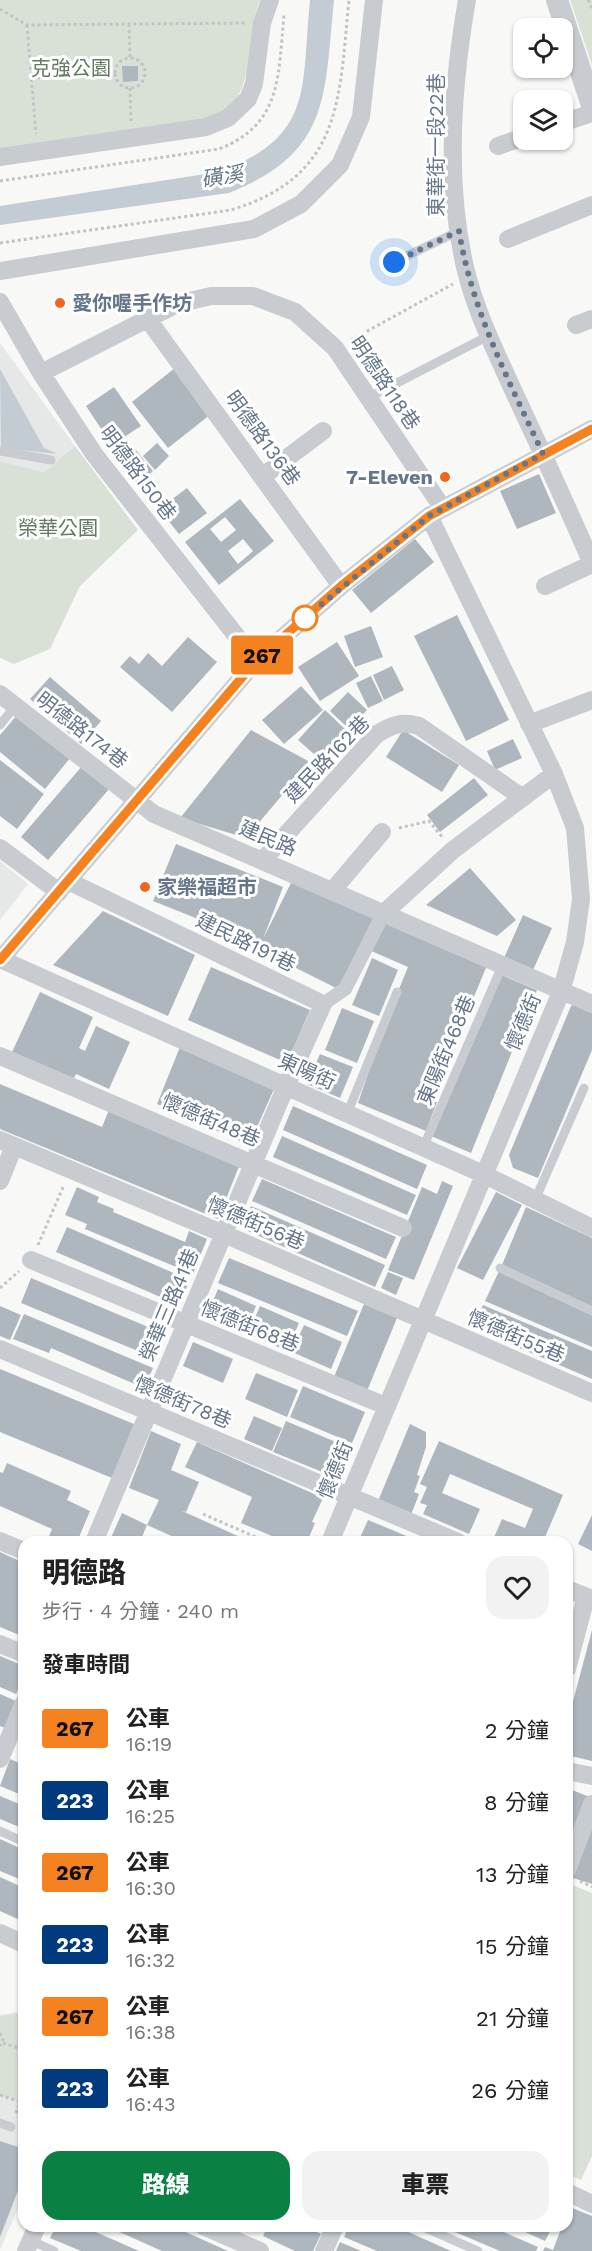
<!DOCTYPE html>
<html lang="zh-TW">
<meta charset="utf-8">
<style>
body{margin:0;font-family:"Work Sans","Noto Sans TC",sans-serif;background:#f2f2f2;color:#222;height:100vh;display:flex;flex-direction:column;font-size:22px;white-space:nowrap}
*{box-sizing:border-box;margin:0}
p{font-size:20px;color:#767676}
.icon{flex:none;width:33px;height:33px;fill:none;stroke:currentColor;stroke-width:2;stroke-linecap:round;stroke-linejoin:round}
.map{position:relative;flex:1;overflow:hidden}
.details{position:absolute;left:18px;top:1536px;width:555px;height:696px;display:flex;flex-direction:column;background:#fff;border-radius:18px;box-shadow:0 2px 4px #0004}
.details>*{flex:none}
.badge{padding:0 12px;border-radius:4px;font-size:21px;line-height:39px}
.tools{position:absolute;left:513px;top:18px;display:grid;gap:12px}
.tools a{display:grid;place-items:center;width:60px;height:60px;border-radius:12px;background:#fff;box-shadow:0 2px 4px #0004;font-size:30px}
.you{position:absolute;width:30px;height:30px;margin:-15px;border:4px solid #fff;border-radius:50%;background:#1a73e8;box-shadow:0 0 0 9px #1a73e833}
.map>.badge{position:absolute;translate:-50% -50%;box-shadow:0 0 0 3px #fff}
h2{padding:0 24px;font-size:22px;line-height:54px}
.round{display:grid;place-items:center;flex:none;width:63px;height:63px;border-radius:18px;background:#f2f2f2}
.head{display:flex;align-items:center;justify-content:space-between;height:102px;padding:0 24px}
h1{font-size:28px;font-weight:800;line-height:45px}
.primary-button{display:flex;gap:12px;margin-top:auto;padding:12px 24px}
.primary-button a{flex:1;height:69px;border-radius:18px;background:#0b8043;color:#fff;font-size:24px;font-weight:800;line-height:69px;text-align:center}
.primary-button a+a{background:#f2f2f2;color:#222}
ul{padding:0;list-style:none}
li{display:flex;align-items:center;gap:18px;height:72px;padding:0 24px}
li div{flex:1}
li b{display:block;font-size:22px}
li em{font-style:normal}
li .badge{min-width:66px;font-weight:700;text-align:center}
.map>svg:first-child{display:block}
.built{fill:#e6e8e7}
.green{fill:#d9e1d7}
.water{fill:#c2ccd2}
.building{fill:#aeb6be;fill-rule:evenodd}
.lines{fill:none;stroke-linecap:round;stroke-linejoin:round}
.path{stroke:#c1c3c6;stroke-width:3;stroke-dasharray:3 3;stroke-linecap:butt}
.service{stroke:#c8ccd0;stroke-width:9}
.pedestrian{stroke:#c8ccd0;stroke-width:14}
.minor{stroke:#c8ccd0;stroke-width:18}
.tertiary{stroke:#c8ccd0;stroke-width:22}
.line-casing{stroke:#fff;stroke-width:14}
.line{stroke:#f58220;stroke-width:9}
.walk{stroke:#65768a;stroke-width:6;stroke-dasharray:0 10.8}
.poi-dot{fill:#f2651d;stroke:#fff;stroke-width:2}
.stop-dot{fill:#fff;stroke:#f58220;stroke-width:3}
.labels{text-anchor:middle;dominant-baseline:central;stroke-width:6;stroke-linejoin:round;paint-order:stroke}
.park-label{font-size:20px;fill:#637a61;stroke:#fff}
.street-label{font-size:20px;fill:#65768a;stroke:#fff}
.poi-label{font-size:20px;font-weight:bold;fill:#65768a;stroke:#fff;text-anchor:start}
.water-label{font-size:21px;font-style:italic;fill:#617785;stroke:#fff}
</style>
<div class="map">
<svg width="592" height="2251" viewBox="0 0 592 2251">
<rect width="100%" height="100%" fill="#f8f9f6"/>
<!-- built -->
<path class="built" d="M0,343l75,103 -31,26 -44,-11z
M0,861l28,23 -28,36z
M24,2011v183l-24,56v-235z"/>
<!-- green -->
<path class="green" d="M0,0h260c-16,39 -2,90 -40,116l-220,33z
M570,0h22v65z
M75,446l63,84 -58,56 -30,63 -36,15 -14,-6v-197l44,11z
M567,1883l25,10v263l-11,24 -14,-6z
M24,2013v74l-5,14 -19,-6v-79z"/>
<!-- water -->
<path class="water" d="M310,0h24c-10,97 -3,152 -105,193l-229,32v-19l218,-34c97,-35 83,-83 92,-172z
M0,369l44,79 14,6 -57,-6z"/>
<!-- building -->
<path class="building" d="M122,66h16v15l-15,1z
M175,368l36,46 -43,34 -36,-46z
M114,387l27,39 -29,19 -26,-39z
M157,443l12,13 -14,14 -12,-14z
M136,450l17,21 -16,14 -17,-22z
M539,474l17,39 -39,16 -17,-38z
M187,488l20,25 -28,21 -20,-25z
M240,499l34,42 -55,44 -34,-43zM225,517l11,13 -15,12 -11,-13zM243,539l10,12 -15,13 -10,-13z
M415,539l19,23 -63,51 -19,-23z
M457,615l52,105 -43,21 -52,-105z
M371,626l12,31 -28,10 -11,-31z
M188,637l29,25 -45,50 -52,-45 10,-11 9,8 9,-11 14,13z
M337,642l22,34 -39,25 -22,-34z
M392,666l12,24 -20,10 -11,-25z
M371,676l12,25 -15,7 -12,-25z
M50,677l51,44 -20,23 -51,-45z
M301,686l22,24 -39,34 -22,-24z
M348,692l19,18 -18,19 -19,-18z
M325,710l23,22 -26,29 -24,-21z
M17,715l53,43 -25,31 -45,-37v-17z
M251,730l59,32 -64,76 -66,-20z
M403,730l56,35 -17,27 -56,-35z
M513,739l9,19 -27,12 -8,-19z
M0,760l44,34 -27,35 -17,-13z
M83,765l27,23 -62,72 -27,-23z
M474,778l14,17 -48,37 -13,-17z
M176,844l107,43 -20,52 31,-62 80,40 -36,72 -80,-40 3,-5 -108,-43z
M470,868l46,52 -19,16 -71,-31z
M103,911l92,44 -27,61 -115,-51z
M523,915l29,13 -19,42 -29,-12z
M384,918l104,45 -57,137 6,2 -11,29 -68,-28 10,-29 -3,-2 43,-105 -39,-17z
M372,958l26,12 -19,46 -27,-11z
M211,967l99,43 -23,53 -99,-43z
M497,973l40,17 -66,163 -40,-17z
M40,992l53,25 -14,31 6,3 11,-25 34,16 -21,47 -33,-15 -3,6 -61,-28z
M580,1002l12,6v42l-54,128 -25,-10 -4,-13 62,-149z
M342,1008l32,13 -17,42 -32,-13z
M180,1047l94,42 -25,56 -92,-41z
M320,1054l33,13 -13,31 -33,-14z
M0,1084l102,43 9,-22 131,54 -24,60 -218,-90z
M293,1106l134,59 -10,24 -134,-59z
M282,1136l134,59 -9,20 -134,-58z
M262,1179l134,58 -10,22 -134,-58z
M442,1181l11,5 -39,94 -26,-10 34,-83 15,7z
M77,1187l22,10 -2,5 17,7 -1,3 72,30 4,-11 18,8 -14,35 -108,-45 2,-5 -22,-9z
M496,1192l26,13 -39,75 -26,-12z
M251,1206l134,59 -10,22 -134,-59z
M526,1207l66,31v70l-90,-43z
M67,1227l123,53 -11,25 -123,-53z
M229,1258l129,53 -11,25 -129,-53z
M499,1271l93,44v32l-107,-46z
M388,1272l15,6 -7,17 -15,-7z
M31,1278l134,56 -10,24 -134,-55z
M218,1289l38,17 -11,26 -38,-16z
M364,1304l33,14 -30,73 -33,-14z
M483,1305l109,46v28l-119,-51z
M0,1306l21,9 -11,25 -10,-4z
M260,1306l39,17 -12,28 -39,-17z
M24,1314l129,54 -9,20 -93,-40 -2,5 -36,-14z
M304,1325l38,17 -11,27 -39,-17z
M193,1342l40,17 -10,24 -40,-17z
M0,1369l134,55 -22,54 -112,-46z
M256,1373l42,17 -11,27 -42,-18z
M303,1386l62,26 -13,31 -62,-26z
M254,1416l28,12 -10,23 -28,-12z
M286,1421l64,27 -13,30 -64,-26z
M410,1424l16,8v15l-9,28 3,1 -6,16 5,2 -8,21 -33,-14z
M151,1431l30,13 -10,26 28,12 -13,30 -6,-2 71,32h-66l-38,-17 12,-25 -30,-12z
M439,1441l124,54 -20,47h-51l10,-23 23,9 8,-19 -83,-35 -8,19 38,16 -11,25 -46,-20 4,-9 -7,-2 7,-16 -7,-3z
M197,1442l126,56 -11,24 3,1 -8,19h-21l-45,-19 11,-26 -67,-30z
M7,1463l64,28 -4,9 23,11 -13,31 -30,-1 5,-12 -52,-23v-34l3,1z
M122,1513l25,12 -7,17h-31z
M592,1515v36l-14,-7z
M368,1520l48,20 -1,2h-57z
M0,1552l24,11v74l-24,-10z
M592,1630v131l-25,-6v-31z
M0,1656l24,10v11l-8,17 -16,-7z
M0,1694l16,7 -11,27 -5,-2z
M10,1759l14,6v31l-24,-10z
M567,1788l25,10 -25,62z
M0,1796l24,10v23l-24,-10z
M592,1814v70l-22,-7z
M0,1839l24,11v31l-24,-10z
M0,1877l24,11v34l-24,-11z
M0,2141l24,8v26l-24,62z
M570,2207l22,9v35h-49l2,-4 8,3 9,-24h5z
M56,2226h26l57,25h-58l-31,-13z
M106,2226h66l56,25h-66z
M268,2226h35l18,8 -8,17h-18l-32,-15z
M349,2226h46l56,25h-74l-33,-14z
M458,2226h32l48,21 -2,4h-36l-45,-19z
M512,2226h41l-8,15z
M340,2242l21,9h-25z"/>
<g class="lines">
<!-- path -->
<path class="path" d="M588,0l4,9
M0,9l27,16 219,-2
M129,24l1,34
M27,25l9,109
M115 73a15 15 0 1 1 30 0a15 15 0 1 1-30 0Z
M31,78l84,-5
M130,88l1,34
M0,181l219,-32c64,-25 59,-75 65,-134
M0,243l231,-33c112,-34 108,-111 118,-210
M351,340l102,-56
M399,828l30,-7 14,17
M38,1245l26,-60
M0,1288l19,-17
M203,1514l64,28
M580,1881l12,6
M0,2033l3,7 -3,6
M3,2043l21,7
M0,2095l20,7 -5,14"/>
<!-- service -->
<path class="service" d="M394,262l65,-31
M368,398l120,-62
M0,451l51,9
M0,725l15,-19
M347,1114l50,-122
M423,1148l79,-182
M535,1200l49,-112
M500,1268l92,43
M0,1831l24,11
M0,2123l11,4
M421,2226l57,25
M30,2240l24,11"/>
<!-- pedestrian -->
<path class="pedestrian" d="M323,1004l22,-15 39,-76"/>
<!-- minor -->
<path class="minor" d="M467,0c-15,86 -22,181 -2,267 10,43 30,83 48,123 27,58 54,115 79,174l-47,22
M562,123l30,-10
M498,146l26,-9
M0,157l206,-30 22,-9 20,-19 6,-15 8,-61 8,-23
M508,239l84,-34
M0,271l254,-42 47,-25 39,-39 21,-48 13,-117
M0,302l41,71 53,81 162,207
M147,318l194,268
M576,325l16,-6
M41,373l136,-69 34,-8h42l42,16 40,36 107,159
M263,476l60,-45
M0,694l154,120 438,190
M529,724l63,-24
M0,848l59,44
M263,860l114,-126c15,-9 24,-13 42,-8l104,72
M68,881l255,123 -37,82 -192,456
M333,890l49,-58
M384,913l69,-63 101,-76
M0,959l483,215 109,54
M0,960l256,-299 85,-75 88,-70 163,-87
M0,1056l403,172
M0,1140l224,94 368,159
M0,1181l14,-35
M31,1260l355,146
M0,1349l458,193
M0,1541l24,10
M330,1542l231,-550 14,-50 6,-43 -6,-71 -21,-54 -125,-258
M567,1589l25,10
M0,1644l24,10
M567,1669l19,-72
M0,1759l24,-56
M567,1771l25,5
M567,1870l25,-66
M0,1933l24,11
M567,2192l25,12
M203,2226l57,25
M26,2251l11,-25
M324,2251l11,-25"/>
<!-- tertiary -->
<path class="tertiary" d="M557,0l35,105"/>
</g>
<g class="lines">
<defs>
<path id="line" d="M0,960l256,-299 85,-75 88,-70 163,-87"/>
</defs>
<!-- line casing -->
<use href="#line" class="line-casing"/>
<!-- line -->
<use href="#line" class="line"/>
<!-- walk -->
<path class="walk" d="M305,618l124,-102 114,-62c-34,-73 -71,-143 -84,-223l-65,31"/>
</g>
<!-- markers -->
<g class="poi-dot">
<circle cx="60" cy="303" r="6"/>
<circle cx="445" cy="477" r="6"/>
<circle cx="145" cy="887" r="6"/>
</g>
<circle class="stop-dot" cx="305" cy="618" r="12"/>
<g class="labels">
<!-- park labels -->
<g class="park-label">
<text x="71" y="68">克強公園</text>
<text x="58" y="528">榮華公園</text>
</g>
<!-- street labels -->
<g class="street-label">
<text transform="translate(436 145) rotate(-90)">東華街一段22巷</text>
<text transform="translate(385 383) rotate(56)">明德路118巷</text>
<text transform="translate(263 438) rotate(54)">明德路136巷</text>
<text transform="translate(138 473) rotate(53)">明德路150巷</text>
<text transform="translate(82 730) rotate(38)">明德路174巷</text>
<text transform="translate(327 759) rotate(-46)">建民路162巷</text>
<text transform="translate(268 838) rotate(23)">建民路</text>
<text transform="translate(246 942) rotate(26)">建民路191巷</text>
<text transform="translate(523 1022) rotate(-67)">懷德街</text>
<text transform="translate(446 1050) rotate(-67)">東陽街468巷</text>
<text transform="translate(307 1071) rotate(24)">東陽街</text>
<text transform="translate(211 1120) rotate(23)">懷德街48巷</text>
<text transform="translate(256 1223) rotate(23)">懷德街56巷</text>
<text transform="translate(169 1305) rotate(-67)">榮華三路41巷</text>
<text transform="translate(250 1326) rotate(22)">懷德街68巷</text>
<text transform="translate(516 1336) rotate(23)">懷德街55巷</text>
<text transform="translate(183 1402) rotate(23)">懷德街78巷</text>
<text transform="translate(335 1470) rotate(-68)">懷德街</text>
</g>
<!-- poi labels -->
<g class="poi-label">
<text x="72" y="303">愛你喔手作坊</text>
<text x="433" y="477" text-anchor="end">7-Eleven</text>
<text x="157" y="887">家樂福超市</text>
</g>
<!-- water labels -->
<g class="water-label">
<text transform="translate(222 176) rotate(-9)">磺溪</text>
</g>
</g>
</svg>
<div class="tools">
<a><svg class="icon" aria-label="locate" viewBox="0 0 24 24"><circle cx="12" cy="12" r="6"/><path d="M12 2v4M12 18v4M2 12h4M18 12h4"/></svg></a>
<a><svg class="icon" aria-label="layers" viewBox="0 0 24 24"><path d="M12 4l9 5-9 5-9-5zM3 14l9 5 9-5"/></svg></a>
</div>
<div class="you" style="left:394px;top:262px"></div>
<b class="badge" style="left:262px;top:655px;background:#f58220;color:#111">267</b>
<section class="details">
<div class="head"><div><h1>明德路</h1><p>步行 · 4 分鐘 · 240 m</p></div><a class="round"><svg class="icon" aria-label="heart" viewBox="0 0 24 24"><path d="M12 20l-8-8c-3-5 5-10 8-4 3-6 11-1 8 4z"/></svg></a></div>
<h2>發車時間</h2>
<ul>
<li><span class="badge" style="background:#f58220;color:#111">267</span><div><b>公車</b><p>16:19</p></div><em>2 分鐘</em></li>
<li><span class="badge" style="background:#003b80;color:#fff">223</span><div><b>公車</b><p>16:25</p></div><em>8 分鐘</em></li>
<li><span class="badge" style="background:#f58220;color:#111">267</span><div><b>公車</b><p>16:30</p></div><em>13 分鐘</em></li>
<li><span class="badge" style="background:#003b80;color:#fff">223</span><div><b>公車</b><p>16:32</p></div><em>15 分鐘</em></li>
<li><span class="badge" style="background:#f58220;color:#111">267</span><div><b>公車</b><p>16:38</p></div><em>21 分鐘</em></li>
<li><span class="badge" style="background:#003b80;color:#fff">223</span><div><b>公車</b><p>16:43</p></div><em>26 分鐘</em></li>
</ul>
<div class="primary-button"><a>路線</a><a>車票</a></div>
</section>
</div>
